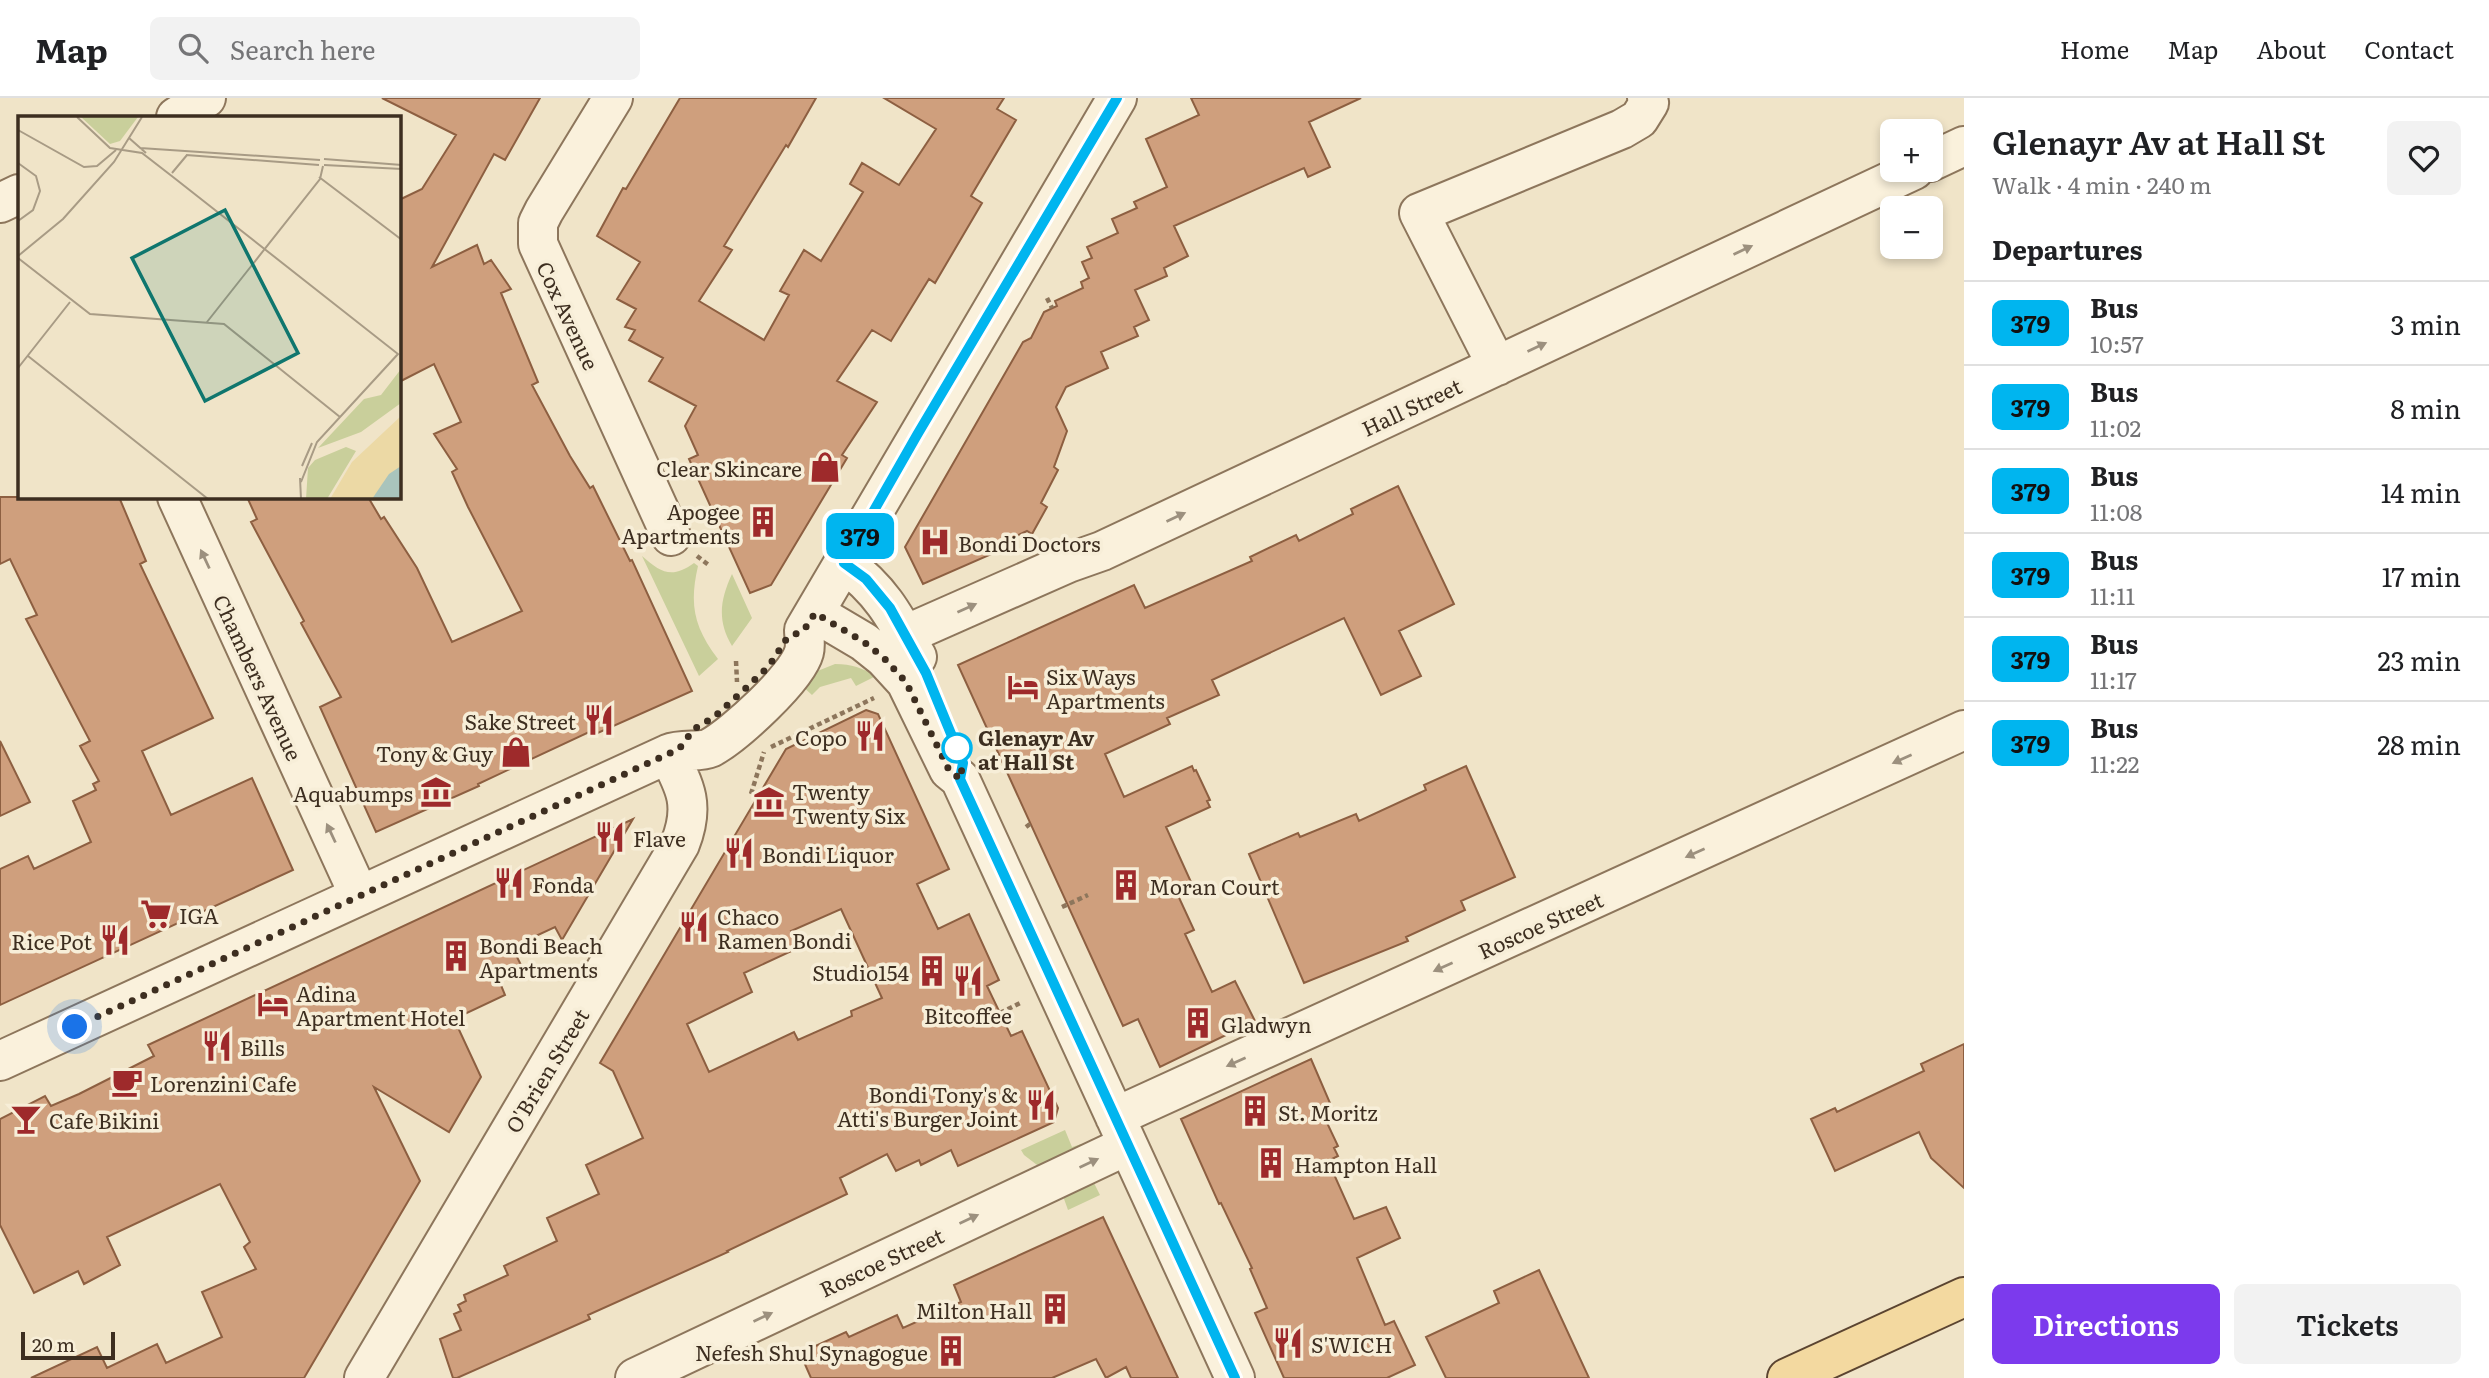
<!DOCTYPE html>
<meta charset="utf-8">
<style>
body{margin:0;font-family:Literata,serif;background:#f2f2f2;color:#202124;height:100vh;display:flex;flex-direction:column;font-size:26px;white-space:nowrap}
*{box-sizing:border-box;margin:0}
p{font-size:23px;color:#757577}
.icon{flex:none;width:38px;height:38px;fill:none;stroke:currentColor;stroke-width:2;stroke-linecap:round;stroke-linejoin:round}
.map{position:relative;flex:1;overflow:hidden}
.details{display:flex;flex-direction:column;background:#fff;width:525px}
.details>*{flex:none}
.badge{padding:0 14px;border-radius:10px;font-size:24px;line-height:46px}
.fabs{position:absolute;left:1880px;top:21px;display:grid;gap:14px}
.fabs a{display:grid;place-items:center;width:63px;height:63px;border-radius:10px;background:#fff;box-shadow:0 4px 10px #0003;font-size:35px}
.scale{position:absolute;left:21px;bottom:18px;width:94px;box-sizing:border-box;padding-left:7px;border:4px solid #3d2e20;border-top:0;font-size:19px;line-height:24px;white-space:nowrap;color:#3d2e20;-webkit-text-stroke:5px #f7eed8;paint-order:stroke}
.you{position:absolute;width:35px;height:35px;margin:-18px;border:5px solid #fff;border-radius:50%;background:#1a73e8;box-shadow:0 0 0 10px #1a73e833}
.map>.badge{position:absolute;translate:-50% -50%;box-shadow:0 0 0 4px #fff}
h2{padding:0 28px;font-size:26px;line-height:63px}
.round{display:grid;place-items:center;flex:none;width:74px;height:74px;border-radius:10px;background:#f2f2f2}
.headline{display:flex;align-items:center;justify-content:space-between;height:119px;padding:0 28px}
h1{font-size:33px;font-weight:600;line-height:52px}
.action{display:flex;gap:14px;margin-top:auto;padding:14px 28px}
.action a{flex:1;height:80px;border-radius:10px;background:#7c3aed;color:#fff;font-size:28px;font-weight:600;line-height:80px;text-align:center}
.action a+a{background:#f2f2f2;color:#202124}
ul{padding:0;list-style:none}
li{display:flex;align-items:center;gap:21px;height:84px;padding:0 28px;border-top:2px solid #e0e0e0}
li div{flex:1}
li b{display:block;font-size:26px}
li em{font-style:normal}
li .badge{min-width:77px;font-weight:700;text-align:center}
header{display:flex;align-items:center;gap:42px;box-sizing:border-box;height:98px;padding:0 35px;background:#fff;border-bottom:2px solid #e0e0e0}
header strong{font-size:33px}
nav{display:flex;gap:38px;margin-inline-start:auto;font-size:24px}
.search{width:490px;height:63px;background:#f2f2f2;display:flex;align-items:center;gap:18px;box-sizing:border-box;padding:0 24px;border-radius:10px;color:#757577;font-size:26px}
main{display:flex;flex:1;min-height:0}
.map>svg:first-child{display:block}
.green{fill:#c9cf9b}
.building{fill:#cf9f7d;stroke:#8d5f41;stroke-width:2;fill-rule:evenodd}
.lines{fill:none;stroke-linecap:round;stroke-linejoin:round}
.minor-casing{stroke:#8d765c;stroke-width:42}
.major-casing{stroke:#5b4430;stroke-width:42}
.path{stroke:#8d765c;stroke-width:4.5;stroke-dasharray:5 3.5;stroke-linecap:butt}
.minor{stroke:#faf1dc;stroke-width:38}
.major{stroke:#f3d9a0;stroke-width:38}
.oneway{fill:#9c907e}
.line-casing{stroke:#fff;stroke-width:16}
.line{stroke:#00b5ef;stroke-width:10}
.walk{stroke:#3d2e20;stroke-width:7;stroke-dasharray:0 12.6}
.stop-dot{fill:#fff;stroke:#00b5ef;stroke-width:3.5}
.labels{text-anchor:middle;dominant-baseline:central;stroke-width:7;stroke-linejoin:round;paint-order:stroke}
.street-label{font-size:21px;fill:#3d2e20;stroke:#f7eed8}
.poi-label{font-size:21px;fill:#3d2e20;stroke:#f7eed8;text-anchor:start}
.stop-label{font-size:21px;font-weight:bold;fill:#3d2e20;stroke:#f7eed8;text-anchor:start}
.inset-road{fill:none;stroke:#a89b85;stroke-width:2}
.view{fill:#0f766e;fill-opacity:0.15;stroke:#0f766e;stroke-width:3.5}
.inset-edge{fill:none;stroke:#3d2e20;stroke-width:3.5}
</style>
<header>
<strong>Map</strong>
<div class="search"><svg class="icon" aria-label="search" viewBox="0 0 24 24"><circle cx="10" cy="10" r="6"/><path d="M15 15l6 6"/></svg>Search here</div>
<nav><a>Home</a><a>Map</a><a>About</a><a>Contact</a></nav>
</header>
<main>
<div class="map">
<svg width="1964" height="1280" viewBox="0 0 1964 1280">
<rect width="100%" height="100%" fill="#f0e4c8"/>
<!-- green -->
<path class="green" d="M642,458c19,17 30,23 52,7l4,3c-9,39 -4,61 20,93l-19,17z
M732,476l20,44 -20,28c-15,-25 -12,-46 0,-72z
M835,566c17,0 27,4 41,12l-20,10 -5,-8 -31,9 -8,8 -12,-11 10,-10z
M1065,1032l7,17 9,-3 5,11 -45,13 -17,-13 -3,-5z
M1089,1075l11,22 -32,15 -5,-14z"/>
<!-- building -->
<path class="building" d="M382,0h158l-35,62 -11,-6 -62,113 45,-22 7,19 7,-4 20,29 -10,4 37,89 -6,3 38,71 20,32 3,-2 37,75 2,-1 60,131 -101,45 -2,-4 -111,52 1,2 -103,46 -56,-125 21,-10 -40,-74 3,-2 -53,-99 6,-3 -10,-22h121l13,22 3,-2 33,51 35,74 70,-31 -54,-104 -16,-35 5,-3 -23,-35 27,-12 -27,-58 -35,18v-182l23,-11 34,-54z
M680,0h136l-28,49 -2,-2 -62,101 8,4 -33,51 65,39 25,-45 -9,-4 24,-41 17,11 42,-69 -13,-8 12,-21 37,22 37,-56 -52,-31h120l-7,11 19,11 -45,76 11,7 -47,80 -6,-4 -38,62 -19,-11 -35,51 40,21 -35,53 5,3 -76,127 -21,8 -61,-134 9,-4 -13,-29 11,-20 -47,-25 14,-23 -34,-18 6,-10 -10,-3 11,-18 -19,-10 23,-37 -43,-26 26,-48 3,1z
M1191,0h170l-52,24 21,45 -22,10 -4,-9 -130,58 14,30 -24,12 3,8 -32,14 14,30 -15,7 4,9 -37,16 7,16 -42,19 -10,20 11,24 -13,36 4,3 -17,33 6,4 -15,27 -5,-3 -17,8 -7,10 -80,35 -18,-37 118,-205 8,-4 13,-26 13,-6 -2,-5 28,-13 -2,-6 8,-4 -7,-16 10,-4 -5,-11 31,-14 -6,-14 25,-11 -3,-6 33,-15 -21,-48 53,-24z
M1398,388l56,118 -55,27 22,45 -40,19 -37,-77 -132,62 7,15 -52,23 3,6 -65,30 19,43 68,-31 2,5 2,-1 14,30 -3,1 3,6 -44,20 25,55 -16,7 19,41 -9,4 27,58 23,-11 20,40 -95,46 -22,-48 -15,7 -165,-361 176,-80 11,23 107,-47 -2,-4 46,-22 3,6 54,-27 -2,-5z
M0,399h119l27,64 -6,3 73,154 -71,33 29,64 81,-37 41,92 -293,135v-136l28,-13 6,13 57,-27 -18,-41 23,-11 -3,-6 6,-3 -19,-35 10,-5 -64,-122 11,-4 -27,-56 -10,5z
M866,612l12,4 71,155 -32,15 21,45 31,-15 30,66 -12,6 24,50 11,-5 36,77 -4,14 -96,44 -7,-16 -30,15 -2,-5 -23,11 -9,-17 -47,24 7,16 -120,57 1,1 -140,63 2,4 -133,59h-4l-13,-39 21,-9 -7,-16 7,-3 -3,-6 8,-4 -2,-6 44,-20 -4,-9 53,-25 -10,-23 52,-24 -13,-29 57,-27 -30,-67 -13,-8 186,-314zM841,811l41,89 -31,13 1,5 -54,24 -4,-8 -85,40 -22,-48 65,-32 -8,-19 54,-25 -7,-17z
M0,643l30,61 -30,14z
M1466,668l49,111 -54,24 4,9 -59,27 2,4 -104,42 -55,-129 49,-21 2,4 56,-23 3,7 67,-31 -2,-5z
M633,721l-71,121 -7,-13 -43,20 10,20 -24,11 7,17 -51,24 27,58 -32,55 -75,-45 46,94 -116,197h-273l66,-31 10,21 50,-24 9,19 56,-26 -20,-45 54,-23 -12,-22 6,-5 -30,-58 -113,53 13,28 -36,19 -6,-13 -44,22 -34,-68v-106l45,-23 6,10 28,-12 75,-38 -6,-11z
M1964,946v144l-33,-30 -12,-26 -84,39 -24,-52 24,-11 2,4 87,-41 -3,-7z
M1311,961l19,44 -10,5 18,38 -4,2 4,8 -10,5 26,58 32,-12 14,31 -43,20 28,67 9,-4 21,44 -28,13h-103l-29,-65 12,-5 -17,-39 2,-1 -31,-65 -2,1 -38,-85z
M1103,1119l75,161h-47l-5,-11 -20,11 -10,-19 -44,19h-241l-11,-25 46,-21 3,5 48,-22 6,13 58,-26 -7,-17z
M1539,1172l50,108h-143l-20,-41 73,-34 -5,-12z"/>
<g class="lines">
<defs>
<path id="minor" d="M613,0l-69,113 -6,12v21l133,292
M176,19l30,-19
M1930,64l34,-16
M0,105l19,-9
M1497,268l-78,-153 203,-84 17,-10 10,-16 -2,-5
M177,399l182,398
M844,465c38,28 51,54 73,94
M815,515l49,29 20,16 22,24 43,88 11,9 275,599
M905,537l163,-72 34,-12 812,-381
M0,963l668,-307c15,-6 31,-1 42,-6 24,-13 87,-70 94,-96 2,-7 0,-16 0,-22l313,-532
M1115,1019l849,-387
M364,1280l316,-534c15,-38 6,-56 -12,-90
M635,1280l493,-233"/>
<path id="major" d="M1787,1280l177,-81"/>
</defs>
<!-- minor casing -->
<use href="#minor" class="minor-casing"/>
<!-- major casing -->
<use href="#major" class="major-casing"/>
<!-- path -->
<path class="path" d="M1047,200l5,10
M697,458l13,10
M736,563l1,21
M771,649l103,-49
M751,696l13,-42
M1026,729l4,-3
M1062,809l26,-12
M1000,915l20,-10"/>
<!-- minor -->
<use href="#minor" class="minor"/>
<!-- major -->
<use href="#major" class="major"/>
</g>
<!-- one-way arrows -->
<defs><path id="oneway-solid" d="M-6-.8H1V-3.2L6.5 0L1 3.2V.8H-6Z" transform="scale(1.75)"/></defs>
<g class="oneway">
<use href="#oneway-solid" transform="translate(1743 152) rotate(-25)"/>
<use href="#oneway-solid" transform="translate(1537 249) rotate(-25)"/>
<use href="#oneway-solid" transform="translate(1176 419) rotate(-25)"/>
<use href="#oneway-solid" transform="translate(205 461) rotate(-115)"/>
<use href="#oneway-solid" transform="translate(967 510) rotate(-24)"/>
<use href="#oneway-solid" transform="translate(1902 661) rotate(156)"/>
<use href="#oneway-solid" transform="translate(331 735) rotate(-115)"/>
<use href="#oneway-solid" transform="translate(1695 755) rotate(156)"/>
<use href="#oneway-solid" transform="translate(1443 869) rotate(156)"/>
<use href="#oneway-solid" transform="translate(1236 964) rotate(156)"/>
<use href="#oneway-solid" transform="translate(1089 1065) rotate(-25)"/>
<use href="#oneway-solid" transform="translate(969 1121) rotate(-25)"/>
<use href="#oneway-solid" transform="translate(763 1219) rotate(-25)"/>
</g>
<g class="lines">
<defs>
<path id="line" d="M1117,0l-200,337 -73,128 22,16 24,29 36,65 37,90 -3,16 275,599"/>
</defs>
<!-- line casing -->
<use href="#line" class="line-casing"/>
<!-- line -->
<use href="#line" class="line"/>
<!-- walk -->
<path class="walk" d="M75,929l604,-278 15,-20 20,-12 30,-27 25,-24 18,-28 17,-8 11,-17 49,29 20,16 22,24 43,88 11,9 3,-16 -9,-22 3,7"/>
</g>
<!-- icons -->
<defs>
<symbol id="shop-bare" viewBox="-9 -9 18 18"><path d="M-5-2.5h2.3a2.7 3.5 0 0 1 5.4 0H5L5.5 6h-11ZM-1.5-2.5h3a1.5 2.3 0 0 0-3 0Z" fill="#9e2a2b" stroke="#f7eed8" stroke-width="2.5" paint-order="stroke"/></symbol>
<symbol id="building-bare" viewBox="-9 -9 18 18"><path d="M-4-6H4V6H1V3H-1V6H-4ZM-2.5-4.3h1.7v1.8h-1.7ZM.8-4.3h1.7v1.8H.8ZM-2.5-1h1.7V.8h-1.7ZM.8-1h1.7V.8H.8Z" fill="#9e2a2b" stroke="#f7eed8" stroke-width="2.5" paint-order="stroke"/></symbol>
<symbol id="hospital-bare" viewBox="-9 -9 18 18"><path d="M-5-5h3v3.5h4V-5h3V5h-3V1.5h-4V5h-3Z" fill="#9e2a2b" stroke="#f7eed8" stroke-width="2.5" paint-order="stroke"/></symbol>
<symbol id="hotel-bare" viewBox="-9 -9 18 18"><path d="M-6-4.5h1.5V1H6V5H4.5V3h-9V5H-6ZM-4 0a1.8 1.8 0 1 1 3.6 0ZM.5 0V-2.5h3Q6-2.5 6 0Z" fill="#9e2a2b" stroke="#f7eed8" stroke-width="2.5" paint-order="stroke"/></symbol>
<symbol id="restaurant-bare" viewBox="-9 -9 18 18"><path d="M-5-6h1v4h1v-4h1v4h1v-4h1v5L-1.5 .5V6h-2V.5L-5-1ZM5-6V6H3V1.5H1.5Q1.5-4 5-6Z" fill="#9e2a2b" stroke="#f7eed8" stroke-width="2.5" paint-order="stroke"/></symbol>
<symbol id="museum-bare" viewBox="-9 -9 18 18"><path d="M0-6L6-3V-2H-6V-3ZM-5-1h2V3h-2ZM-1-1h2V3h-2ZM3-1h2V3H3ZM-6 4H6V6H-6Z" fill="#9e2a2b" stroke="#f7eed8" stroke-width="2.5" paint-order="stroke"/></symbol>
<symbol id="supermarket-bare" viewBox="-9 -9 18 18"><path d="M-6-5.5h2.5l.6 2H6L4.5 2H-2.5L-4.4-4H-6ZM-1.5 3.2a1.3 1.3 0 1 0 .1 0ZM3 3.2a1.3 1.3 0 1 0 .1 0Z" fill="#9e2a2b" stroke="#f7eed8" stroke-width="2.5" paint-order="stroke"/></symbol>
<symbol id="cafe-bare" viewBox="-9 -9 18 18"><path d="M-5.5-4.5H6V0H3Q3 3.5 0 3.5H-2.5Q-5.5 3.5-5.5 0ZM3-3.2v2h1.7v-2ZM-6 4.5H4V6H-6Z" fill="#9e2a2b" stroke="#f7eed8" stroke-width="2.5" paint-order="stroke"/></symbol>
<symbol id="bar-bare" viewBox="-9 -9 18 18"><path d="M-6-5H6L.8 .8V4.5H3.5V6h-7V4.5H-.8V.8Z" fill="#9e2a2b" stroke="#f7eed8" stroke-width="2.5" paint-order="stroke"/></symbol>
</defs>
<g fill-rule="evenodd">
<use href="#shop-bare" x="803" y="347" width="44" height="44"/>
<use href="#building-bare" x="741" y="402" width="44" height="44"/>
<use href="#hospital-bare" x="913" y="422" width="44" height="44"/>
<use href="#hotel-bare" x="1001" y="567" width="44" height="44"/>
<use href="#restaurant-bare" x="577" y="600" width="44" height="44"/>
<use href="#restaurant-bare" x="848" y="616" width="44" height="44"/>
<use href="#shop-bare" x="494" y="632" width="44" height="44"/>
<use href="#museum-bare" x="414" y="672" width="44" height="44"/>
<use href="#museum-bare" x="747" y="682" width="44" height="44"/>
<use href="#restaurant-bare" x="588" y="717" width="44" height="44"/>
<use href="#restaurant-bare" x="717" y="733" width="44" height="44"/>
<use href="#restaurant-bare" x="487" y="763" width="44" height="44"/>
<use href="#building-bare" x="1104" y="765" width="44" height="44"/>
<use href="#supermarket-bare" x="134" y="794" width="44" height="44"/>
<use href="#restaurant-bare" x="672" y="807" width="44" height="44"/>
<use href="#restaurant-bare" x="93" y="820" width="44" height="44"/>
<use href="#building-bare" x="434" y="836" width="44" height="44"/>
<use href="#building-bare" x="910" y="851" width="44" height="44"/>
<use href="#restaurant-bare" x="946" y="861" width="44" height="44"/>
<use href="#hotel-bare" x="251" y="884" width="44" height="44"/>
<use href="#building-bare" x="1176" y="903" width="44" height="44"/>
<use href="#restaurant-bare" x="195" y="926" width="44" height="44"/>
<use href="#cafe-bare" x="105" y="962" width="44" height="44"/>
<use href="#restaurant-bare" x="1019" y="985" width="44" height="44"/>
<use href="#building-bare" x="1233" y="991" width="44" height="44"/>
<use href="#bar-bare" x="4" y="999" width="44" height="44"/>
<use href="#building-bare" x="1249" y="1043" width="44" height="44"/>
<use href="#building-bare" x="1033" y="1189" width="44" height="44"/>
<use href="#restaurant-bare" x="1266" y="1223" width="44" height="44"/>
<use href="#building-bare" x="929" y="1231" width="44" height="44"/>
</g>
<!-- markers -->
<circle class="stop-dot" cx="957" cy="650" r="14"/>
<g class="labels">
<!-- street labels -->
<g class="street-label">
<text transform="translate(569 217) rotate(65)">Cox Avenue</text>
<text transform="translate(1411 308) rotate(-25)">Hall Street</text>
<text transform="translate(259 579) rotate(65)">Chambers Avenue</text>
<text transform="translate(1540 826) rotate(-24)">Roscoe Street</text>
<text transform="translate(546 972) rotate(-59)">O'Brien Street</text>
<text transform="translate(881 1163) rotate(-25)">Roscoe Street</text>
</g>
<!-- poi labels -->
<g class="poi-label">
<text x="802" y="369" text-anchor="end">Clear Skincare</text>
<text x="740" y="412" text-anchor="end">Apogee<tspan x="740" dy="24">Apartments</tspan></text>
<text x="958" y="444">Bondi Doctors</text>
<text x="1046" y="577">Six Ways<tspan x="1046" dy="24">Apartments</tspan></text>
<text x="576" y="622" text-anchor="end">Sake Street</text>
<text x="847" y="638" text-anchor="end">Copo</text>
<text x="493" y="654" text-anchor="end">Tony &amp; Guy</text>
<text x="792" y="692">Twenty<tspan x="792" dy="24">Twenty Six</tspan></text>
<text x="413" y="694" text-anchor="end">Aquabumps</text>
<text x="633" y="739">Flave</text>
<text x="762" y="755">Bondi Liquor</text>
<text x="532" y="785">Fonda</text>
<text x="1149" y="787">Moran Court</text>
<text x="179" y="816">IGA</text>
<text x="717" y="817">Chaco<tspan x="717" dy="24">Ramen Bondi</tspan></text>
<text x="92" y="842" text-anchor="end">Rice Pot</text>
<text x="479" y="846">Bondi Beach<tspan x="479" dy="24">Apartments</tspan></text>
<text x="909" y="873" text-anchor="end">Studio154</text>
<text x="296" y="894">Adina<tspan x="296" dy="24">Apartment Hotel</tspan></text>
<text x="968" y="916" text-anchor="middle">Bitcoffee</text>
<text x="1221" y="925">Gladwyn</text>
<text x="240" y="948">Bills</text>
<text x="150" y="984">Lorenzini Cafe</text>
<text x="1018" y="995" text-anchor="end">Bondi Tony's &amp;<tspan x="1018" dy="24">Atti's Burger Joint</tspan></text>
<text x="1278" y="1013">St. Moritz</text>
<text x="49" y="1021">Cafe Bikini</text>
<text x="1294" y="1065">Hampton Hall</text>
<text x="1032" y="1211" text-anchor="end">Milton Hall</text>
<text x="1311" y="1245">S'WICH</text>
<text x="928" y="1253" text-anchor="end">Nefesh Shul Synagogue</text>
</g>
<!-- stop labels -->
<g class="stop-label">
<text x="978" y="638">Glenayr Av<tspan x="978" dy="24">at Hall St</tspan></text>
</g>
</g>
<!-- overview -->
<g transform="translate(18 18)">
<rect width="383" height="383" fill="#f0e4c8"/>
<path d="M63,1h57l-18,24 -10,3zM383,253v34l-40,29 -43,16 46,-49 17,-4zM328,331l10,4 -29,48h-21l2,-31 7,-8z" fill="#c9cf9b"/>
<path d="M383,300v50l-29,33h-42l22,-37z" fill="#ecd9a5"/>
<path d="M383,350v33h-29l17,-25z" fill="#a9c4bc"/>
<path class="inset-road" d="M59,1l33,31 32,5 31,24M0,14l66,37 13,-1 19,-16M111,22l17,15M122,32l180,12M168,39l133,10M306,43l78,6M0,47l18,13 4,15 -7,19 -15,11M306,49l78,4M154,57l15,-18M155,61l225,177 -81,88 -16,40M301,61l83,63M0,140l45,-37 51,-57 28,-45M0,142l72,56 134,10 116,93M189,206l113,-143 3,-13M10,240l180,143M0,252l52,-66M284,350l10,-23M282,362l1,21"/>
<path class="view" d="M207,94l73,143 -93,48 -73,-143z"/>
<rect width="383" height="383" class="inset-edge"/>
</g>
</svg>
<div class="fabs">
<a>+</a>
<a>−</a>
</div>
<div class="scale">20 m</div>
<div class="you" style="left:75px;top:929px"></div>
<b class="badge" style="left:860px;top:438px;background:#00b5ef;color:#111">379</b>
</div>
<section class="details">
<div class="headline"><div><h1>Glenayr Av at Hall St</h1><p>Walk · 4 min · 240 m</p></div><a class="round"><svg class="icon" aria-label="heart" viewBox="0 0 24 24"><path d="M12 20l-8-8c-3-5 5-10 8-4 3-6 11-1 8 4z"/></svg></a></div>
<h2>Departures</h2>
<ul>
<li><span class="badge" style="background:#00b5ef;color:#111">379</span><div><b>Bus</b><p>10:57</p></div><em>3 min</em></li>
<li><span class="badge" style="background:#00b5ef;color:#111">379</span><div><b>Bus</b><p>11:02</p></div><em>8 min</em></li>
<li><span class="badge" style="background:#00b5ef;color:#111">379</span><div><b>Bus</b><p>11:08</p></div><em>14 min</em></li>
<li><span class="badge" style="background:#00b5ef;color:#111">379</span><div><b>Bus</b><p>11:11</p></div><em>17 min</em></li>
<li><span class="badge" style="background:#00b5ef;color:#111">379</span><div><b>Bus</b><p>11:17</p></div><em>23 min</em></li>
<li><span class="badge" style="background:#00b5ef;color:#111">379</span><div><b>Bus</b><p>11:22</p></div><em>28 min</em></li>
</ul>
<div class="action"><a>Directions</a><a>Tickets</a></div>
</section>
</main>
